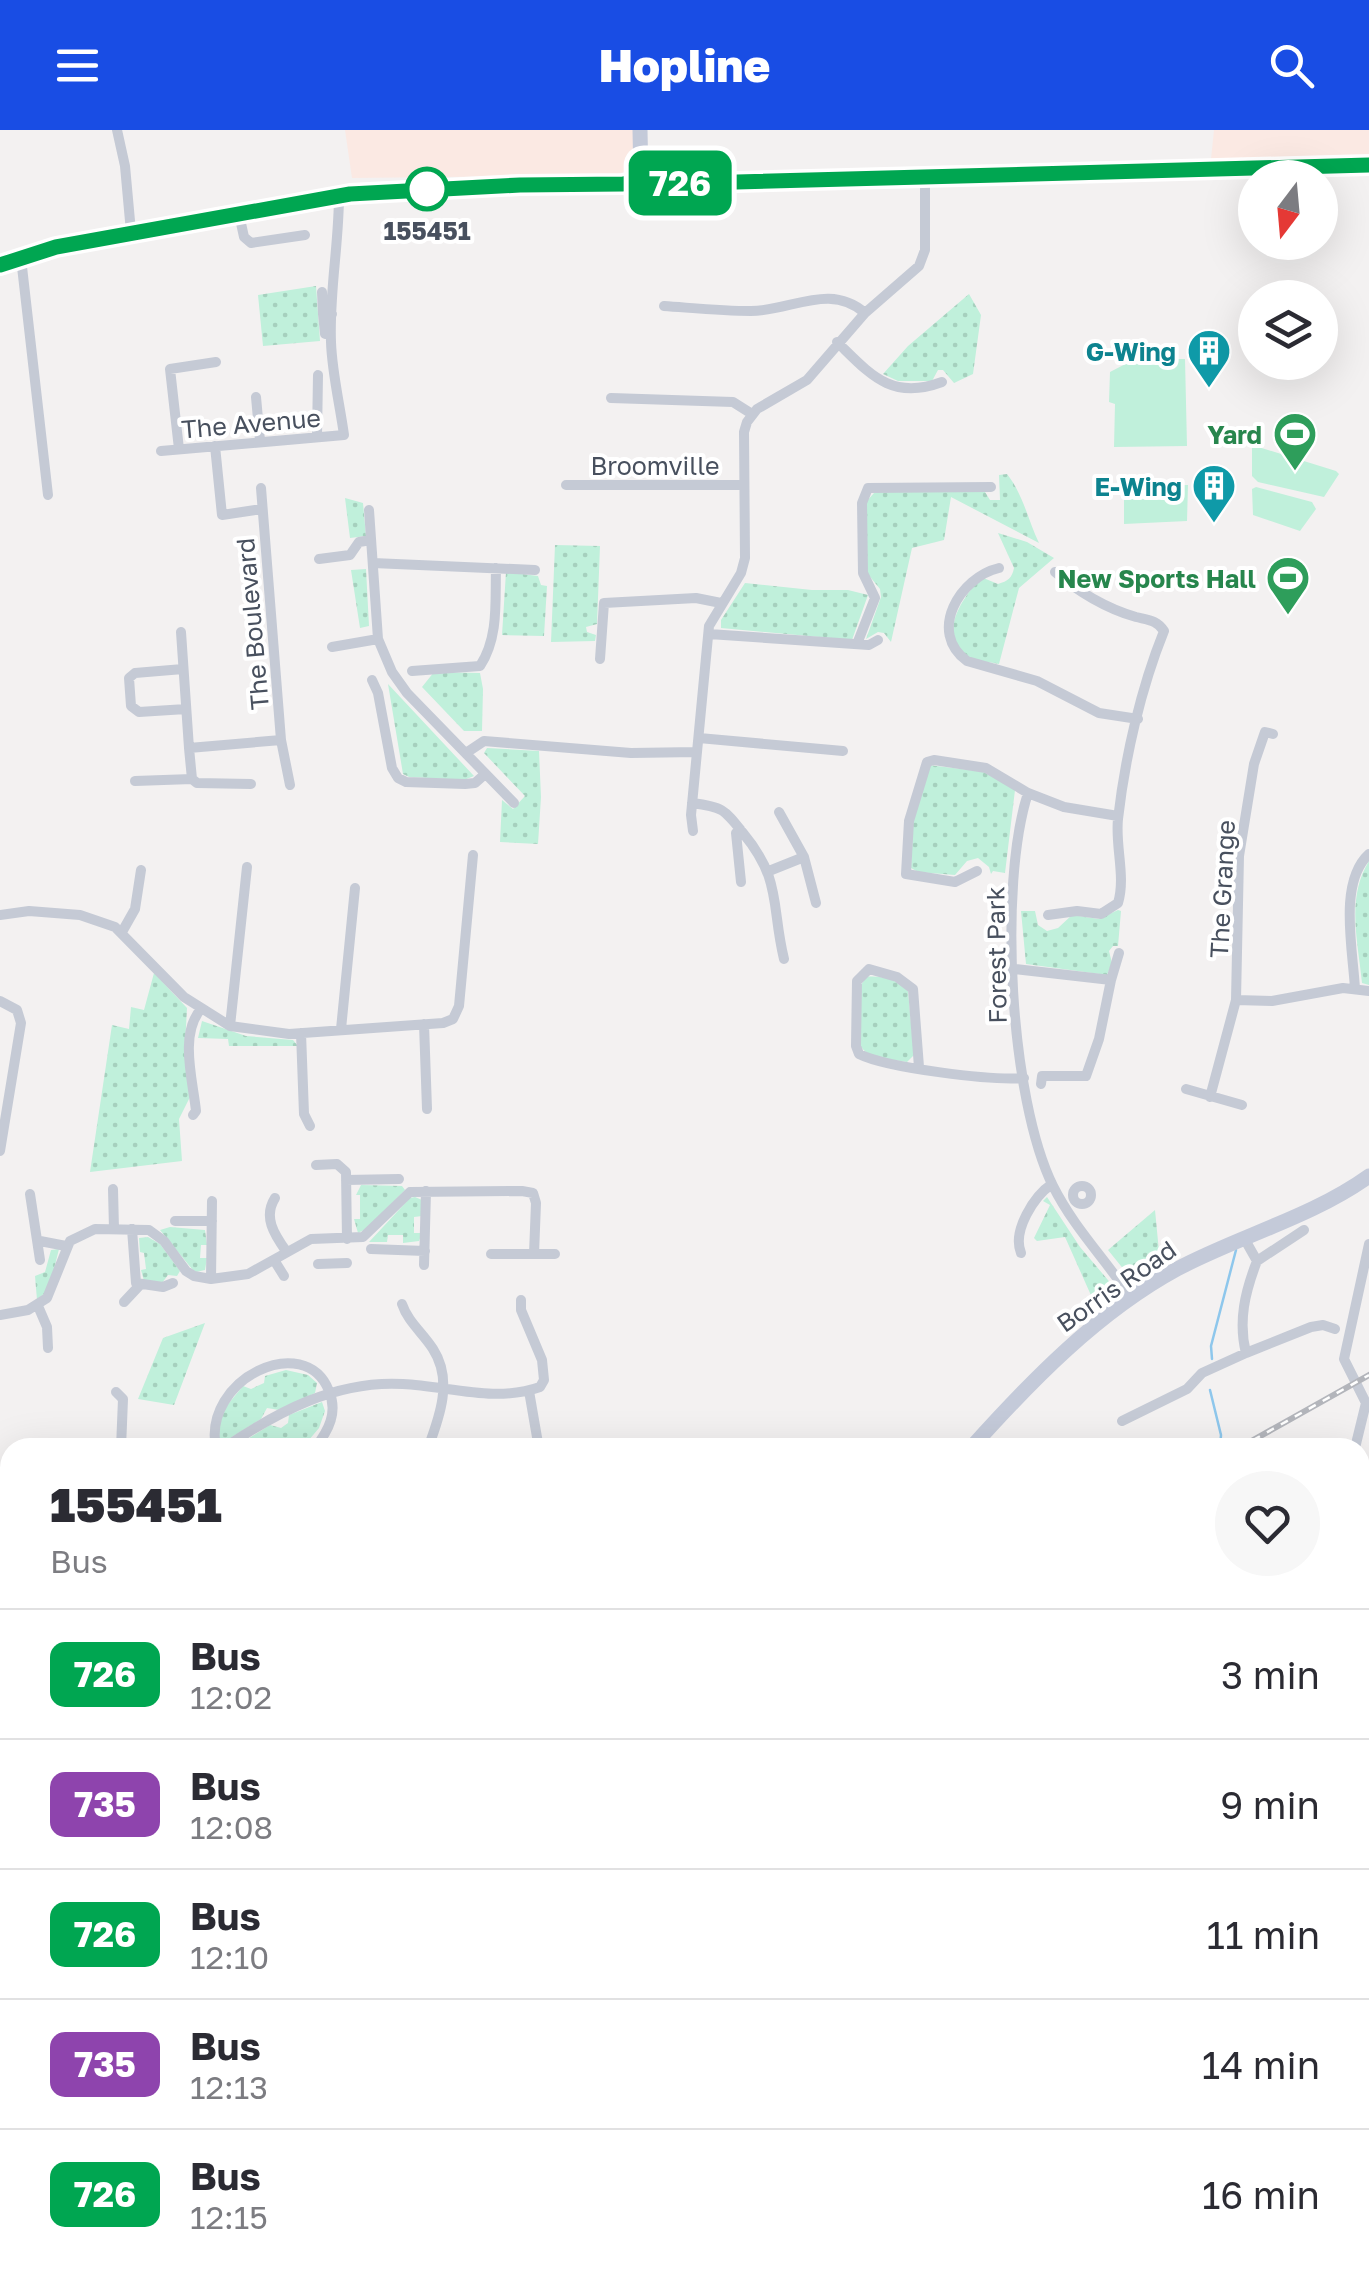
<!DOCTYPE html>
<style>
body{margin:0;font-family:"Golos Text",sans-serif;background:#f7f7f7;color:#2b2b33;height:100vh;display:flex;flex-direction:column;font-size:38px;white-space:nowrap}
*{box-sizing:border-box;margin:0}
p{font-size:32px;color:#7c7c81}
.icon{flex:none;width:55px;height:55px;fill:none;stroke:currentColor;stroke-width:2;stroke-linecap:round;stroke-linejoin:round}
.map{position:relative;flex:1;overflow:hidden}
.panel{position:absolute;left:0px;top:1308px;width:1370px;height:842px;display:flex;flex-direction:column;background:#fff;border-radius:30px 30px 0 0;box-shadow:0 10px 40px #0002}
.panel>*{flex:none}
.badge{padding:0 20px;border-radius:15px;font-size:35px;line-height:65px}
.needle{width:65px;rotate:196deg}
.tools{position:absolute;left:1238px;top:30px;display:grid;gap:20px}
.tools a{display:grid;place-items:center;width:100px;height:100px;border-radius:50%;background:#fff;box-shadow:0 10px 40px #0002;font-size:50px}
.map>.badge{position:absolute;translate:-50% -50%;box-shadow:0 0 0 5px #fff}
.round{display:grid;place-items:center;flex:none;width:105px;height:105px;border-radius:52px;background:#f7f7f7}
.head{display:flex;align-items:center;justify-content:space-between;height:170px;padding:0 50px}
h1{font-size:48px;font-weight:800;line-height:75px}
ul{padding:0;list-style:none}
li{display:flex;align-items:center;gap:30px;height:130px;padding:0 50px;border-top:2px solid #e1e1e2}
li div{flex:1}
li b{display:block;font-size:38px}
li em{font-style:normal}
li .badge{min-width:110px;font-weight:700;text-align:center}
header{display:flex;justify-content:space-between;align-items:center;height:130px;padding:0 50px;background:#194de4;color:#fff;font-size:45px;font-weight:800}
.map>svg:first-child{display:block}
.education{fill:#e4e2e3}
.medical{fill:#fbe9e3}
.grass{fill:url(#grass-dots)}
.forest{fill:url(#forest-crowns)}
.pitch{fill:#c0f0db}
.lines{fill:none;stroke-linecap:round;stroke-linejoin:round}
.stream{stroke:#8ec7ec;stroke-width:2.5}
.street{stroke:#c5cad5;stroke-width:10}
.secondary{stroke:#c4cad9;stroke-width:15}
.rail-casing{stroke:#b3b5bb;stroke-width:6}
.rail{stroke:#fff;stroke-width:2.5;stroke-dasharray:8;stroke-linecap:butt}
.line-casing{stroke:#fff;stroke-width:22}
.line{stroke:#00a651;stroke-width:15}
.stop-dot{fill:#fff;stroke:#00a651;stroke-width:5}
.labels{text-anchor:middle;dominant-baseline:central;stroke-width:8;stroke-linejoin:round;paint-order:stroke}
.stop-label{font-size:25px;font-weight:bold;fill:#48505e;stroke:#fff}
.culture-label{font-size:25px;font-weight:bold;fill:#0d838f;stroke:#fff;text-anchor:end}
.street-label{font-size:25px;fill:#48505e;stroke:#fff}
.leisure-label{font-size:25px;font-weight:bold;fill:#27864d;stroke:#fff;text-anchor:end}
</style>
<header><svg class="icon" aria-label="menu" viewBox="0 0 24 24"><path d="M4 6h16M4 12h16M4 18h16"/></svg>Hopline<svg class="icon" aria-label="search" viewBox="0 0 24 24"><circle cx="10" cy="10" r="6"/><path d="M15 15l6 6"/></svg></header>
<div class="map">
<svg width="1369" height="2148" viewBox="0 0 1369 2148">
<defs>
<pattern id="grass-dots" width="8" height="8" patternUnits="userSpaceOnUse" patternTransform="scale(2.5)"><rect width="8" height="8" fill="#c0f0db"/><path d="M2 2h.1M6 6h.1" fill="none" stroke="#a6d0be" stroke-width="1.8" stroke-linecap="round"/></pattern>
<pattern id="forest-crowns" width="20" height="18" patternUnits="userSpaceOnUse" patternTransform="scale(2.5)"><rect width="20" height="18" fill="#c0f0db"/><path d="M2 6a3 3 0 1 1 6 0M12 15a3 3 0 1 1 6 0" fill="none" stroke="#a6d0be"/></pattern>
</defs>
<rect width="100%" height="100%" fill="#f3f1f1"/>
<!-- education -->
<path class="education" d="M112,2140h139l-6,8h-128z"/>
<!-- medical -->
<path class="medical" d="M345,0h294l-2,28 -13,14 -10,3 -262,3z
M1214,0h155v26l-158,3z"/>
<!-- grass -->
<path class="grass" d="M316,156l4,55 -57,5 -5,-51z
M969,164l12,21 -8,59 -19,9 -11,-13h-5l-6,11h-34l-15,-7 25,-28z
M1007,344c16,20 21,46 32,69l-88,-46 -7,43 -32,8 -21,94 -7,-9 -6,-1 -12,7 15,-42 -1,-8 -13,-16 -1,-71 8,-9 8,-2 93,1h10l5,8h10l-1,-25z
M345,368l18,5 3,33 -16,2z
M998,403l29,9 27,16 -35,30 -20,76c-10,-2 -24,-3 -32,-8 -31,-23 -3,-59 14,-79l17,7c10,-3 14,-6 16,-16z
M555,415l45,1 -3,78 -11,3 1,5 9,3 -1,6 -44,1z
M366,439l3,57 -9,2 -9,-58z
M506,442l32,4 3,9 6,1 -3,50 -42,-1z
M745,453l67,7h36l20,5 -16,45 -131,-12v-8z
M434,542l46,1 3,16 -1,42h-18l-42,-44z
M388,554l86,92 -10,4 -55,-3 -6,-3z
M487,618l52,3 2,46 -3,47 -38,-2 2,-42 11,9 12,-13 -41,-43z
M929,635l56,7 30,18 -10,83 -12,-2 -2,3 -2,-7 -11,-9 -11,3 -12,14 -37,-3 -7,-4 2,-47z
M1369,731v124l-7,-2c-4,-42 -16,-85 7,-122z
M1118,780l3,1 -3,35h-5l-4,5 3,12 -5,12 -81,-11 -5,-53h14l3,14 9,6 11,-3 14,-13 27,4z
M154,843l33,35 -2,38 5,51 -11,22 3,42 -92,11 22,-147 17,4 2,-22 13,3z
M866,847c15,-2 33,3 42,14l6,64 -7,7c-16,-3 -39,-2 -47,-17l1,-60z
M202,891l44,15 47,4 5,6h-69l-1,-7 -30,-1z
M361,1055l41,1 3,4 -39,39 -8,4 -4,-14h6v-24h-4z
M415,1067l7,3v16l-8,1v16h8l-3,8 -16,2v-8h-15l-1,7h-18l41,-44z
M1047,1067l33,50 33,39 2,9 -17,16 -33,-74 -28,4 -3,-3 16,-33 -7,-4z
M1155,1080l5,52 -23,15 -8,-1 -21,-26z
M170,1097l35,3 2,15h-6l-1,13h7l-2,12 -9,2 -4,-3 -32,-39z
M148,1107l12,7 20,27 -3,5 -9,-1 -6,8 -18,-2 -3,-11 5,-1 -2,-16 -4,-1 -1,-14z
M59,1119l-10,40 -12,11 -2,-24 10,-4 6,-22z
M205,1193l-31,82 -36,-6 25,-61z
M286,1240l22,5 9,8 -2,10 -36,17 -12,-2 -6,11 -34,21 -8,-1 1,-25 23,-28 8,3 13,-6 1,-7z
M322,1272l3,9 -6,17 -16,19 -70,1 37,-23 11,3 7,-5 1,-8z"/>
<!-- forest -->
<path class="forest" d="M1230,2140h76l-2,8h-80z"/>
<!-- pitch -->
<path class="pitch" d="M1135,229h50l2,87 -73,1 1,-43 -6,-2 1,-30z
M1252,315l84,26 3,3 -15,23 -66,-15 -6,-6z
M1188,355l-1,36 -63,3v-38z
M1256,357l56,15 4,7 -16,22 -47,-16 -1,-26z
M142,2140h86l-6,8h-69z"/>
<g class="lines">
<!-- stream -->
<path class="stream" d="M1212,1229l-1,-13 25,-96
M1210,1260l11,45 -1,13"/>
<!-- street -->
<path class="street" d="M117,0l8,36 6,66
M239,84l5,23 7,6 54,-8
M21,128l27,237
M322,162l1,22
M664,176c29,2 58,5 87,5 40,0 79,-29 114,2
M325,204l-2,-20h9
M837,212c33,32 54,59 105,40
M256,267l4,44
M611,268l122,4 19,12
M317,306l1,-61
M215,316l7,69 40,-6
M179,319l-9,-80 46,-7
M161,321l183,-16c-4,-30 -12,-62 -13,-93 -2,-49 8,-98 8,-147
M566,355h177
M261,358l20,252 9,45
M369,380l9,129 14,33 15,21 107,110
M319,429l31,-4 9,-13 12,-2
M373,433l162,7
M999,438c-39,9 -72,64 -32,93l70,20 62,32 39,6
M181,502l8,116
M709,504l160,11 9,-5
M857,514l18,-46 -12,-25 -1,-70 6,-15 123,-1
M332,517l46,-8
M600,529l4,-56 92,-5 25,5
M183,539l-48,4 -6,5 2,28 8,6 47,-3
M412,541l68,-5c19,-29 15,-65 16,-98
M372,550l6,13 14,75 6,10 8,4 59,2 10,-1 9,-8
M699,608l144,13
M466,623l18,-12 147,12 66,-1
M135,651l57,-2
M251,654l-54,-1 -5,-4 -3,-31 92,-8
M1028,663c-30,93 -18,306 25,393 21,42 53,74 79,113
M692,673c31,4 32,6 51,30 39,47 28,72 41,126
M779,682l25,45 12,46
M740,699l-4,4 5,49
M693,701l-2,-16 18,-189 32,-53 4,-15 -1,-126 3,-10 10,-13 50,-29 58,-67 54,-47 6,-16v-72
M769,741l35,-14
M977,741l-22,11 -49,-8 3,-53 18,-59 7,-2 52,8 42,25 36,14 54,9
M0,785l29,-4 51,4 35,12 69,70 46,29 59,8 154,-11 10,-4 6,-13 14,-151
M1048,785l29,-4 24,3 17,-11c8,-26 -3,-57 0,-84 7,-62 23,-131 46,-188 -7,-11 -16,-11 -28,-14 -29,-8 -59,-26 -81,-45
M122,802l13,-23 6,-39
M1015,839l96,11 -12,59 -13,37h-44l-1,8
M1111,850l8,-27
M1355,859c-2,-39 -17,-107 14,-135
M1236,870l36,1 71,-13 26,3
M0,871l17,9 4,13 -21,128
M424,894l3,85
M230,896l17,-159
M341,899l14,-141
M301,903l3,81 6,12
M919,937l-6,-78 -16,-12 -28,-8 -12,12 -1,65 3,8c28,14 134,27 165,24
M1186,959l56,16
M1210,967l26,-97 3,-144 15,-92 11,-32 8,2
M193,985l3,-4c-3,-30 -17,-77 5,-102
M316,1035l21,-1 9,8 1,67
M346,1050l53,-1
M1073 1065a9 9 0 1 1 18 0a9 9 0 1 1-18 0Z
M113,1059l1,40
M30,1064l10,66
M275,1068c-12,19 -1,36 11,53
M175,1091h37
M132,1099l4,54 27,4 10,-4
M1244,1108l13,23c-12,31 -19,60 -11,92
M40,1111l26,5
M371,1119l54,2
M1021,1123c-9,-22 13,-57 31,-69
M491,1124h64
M274,1130l10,16
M1257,1131l47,-31
M318,1134l29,-1
M424,1135l2,-74
M211,1149l1,-78
M124,1172l15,-16
M402,1174c6,18 21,29 31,45 20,31 7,67 -5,99
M38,1176l9,21 1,21
M0,1185l28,-5 19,-12 23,-57 25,-12 54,1 15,11 22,30 8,5 17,3 37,-5 63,-35 52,-2 47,-45 112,-1 11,2 3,10 -2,51
M529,1261l9,52
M116,1262l7,7 -2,49
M1122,1291l65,-32 15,-16 44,-20 65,-26 12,-2 12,4
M216,1318c-14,-69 89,-118 113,-57 9,21 0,39 -14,57
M224,1318c53,-36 112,-68 179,-64 45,2 92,19 137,3l4,-7 -2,-20 -21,-50v-10
M1355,1318l11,-45 -22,-44 25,-115
M0,1650l10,-12
M0,1780l10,-14
M0,1886l4,-6 -3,-19
M1360,1957v22
M0,2005l10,-9
M0,2033l10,7
M0,2128l10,1
M36,2140l9,8
M95,2140l4,8
M1206,2148l7,-8"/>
<!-- secondary -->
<path class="secondary" d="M640,0l1,50
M0,135l56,-18 294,-54 170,-8 103,-2 18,-3 23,3 705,-18
M971,1318c60,-67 127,-136 206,-179 62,-33 135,-52 192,-93
M0,1689l10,-4"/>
<defs>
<path id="rail" d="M1239,1318l130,-73
M278,2148l6,-8"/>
</defs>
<!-- rail casing -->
<use href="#rail" class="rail-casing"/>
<!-- rail -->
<use href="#rail" class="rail"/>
</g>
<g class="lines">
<defs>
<path id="line" d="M0,135l56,-18 294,-53 170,-9 103,-1 19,-4 22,4 705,-19"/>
</defs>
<!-- line casing -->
<use href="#line" class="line-casing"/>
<!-- line -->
<use href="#line" class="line"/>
</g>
<!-- icons -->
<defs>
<symbol id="building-pin" viewBox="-11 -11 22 30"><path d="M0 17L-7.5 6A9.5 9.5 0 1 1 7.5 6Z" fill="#0f9aa8" stroke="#fff"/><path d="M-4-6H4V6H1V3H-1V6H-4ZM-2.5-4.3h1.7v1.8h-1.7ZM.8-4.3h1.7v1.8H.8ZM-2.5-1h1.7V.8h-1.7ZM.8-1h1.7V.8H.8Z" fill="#fff"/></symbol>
<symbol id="stadium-pin" viewBox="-11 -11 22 30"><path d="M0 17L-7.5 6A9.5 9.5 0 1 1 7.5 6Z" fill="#2e9e5b" stroke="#fff"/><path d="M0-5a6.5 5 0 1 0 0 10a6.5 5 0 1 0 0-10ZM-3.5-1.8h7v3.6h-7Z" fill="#fff"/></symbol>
</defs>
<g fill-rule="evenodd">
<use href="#building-pin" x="1184" y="196" width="50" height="68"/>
<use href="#stadium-pin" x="1270" y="279" width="50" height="68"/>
<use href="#building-pin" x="1189" y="331" width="50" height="68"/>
<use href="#stadium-pin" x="1263" y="423" width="50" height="68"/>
</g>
<!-- markers -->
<circle class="stop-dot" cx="427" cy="59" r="20"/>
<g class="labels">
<!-- stop labels -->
<g class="stop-label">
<text x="427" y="100">155451</text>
</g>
<!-- culture labels -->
<g class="culture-label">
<text x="1176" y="221">G-Wing</text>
<text x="1182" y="356">E-Wing</text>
</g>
<!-- street labels -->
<g class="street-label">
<text transform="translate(251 293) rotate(-5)">The Avenue</text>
<text x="655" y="335">Broomville</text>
<text transform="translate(252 494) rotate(-95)">The Boulevard</text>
<text transform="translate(1222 759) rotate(-87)">The Grange</text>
<text transform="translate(996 825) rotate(-91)">Forest Park</text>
<text transform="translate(1116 1156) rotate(-35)">Borris Road</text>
</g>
<!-- leisure labels -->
<g class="leisure-label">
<text x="1262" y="304">Yard</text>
<text x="1256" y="448">New Sports Hall</text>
</g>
</g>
</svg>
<div class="tools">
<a><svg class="needle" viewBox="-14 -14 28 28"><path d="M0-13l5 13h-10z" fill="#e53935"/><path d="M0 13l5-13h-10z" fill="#7c7c81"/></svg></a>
<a><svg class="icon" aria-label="layers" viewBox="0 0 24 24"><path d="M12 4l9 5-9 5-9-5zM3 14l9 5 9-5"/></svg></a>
</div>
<b class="badge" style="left:680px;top:53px;background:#00a651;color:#fff">726</b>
<section class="panel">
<div class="head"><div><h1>155451</h1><p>Bus</p></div><a class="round"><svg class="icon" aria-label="heart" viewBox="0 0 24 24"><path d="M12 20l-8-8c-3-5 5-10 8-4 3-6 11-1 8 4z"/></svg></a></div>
<ul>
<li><span class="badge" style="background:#00a651;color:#fff">726</span><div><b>Bus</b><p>12:02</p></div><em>3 min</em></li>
<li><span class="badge" style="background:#8e44ad;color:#fff">735</span><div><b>Bus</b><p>12:08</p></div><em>9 min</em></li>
<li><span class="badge" style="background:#00a651;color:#fff">726</span><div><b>Bus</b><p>12:10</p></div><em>11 min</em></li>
<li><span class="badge" style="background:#8e44ad;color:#fff">735</span><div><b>Bus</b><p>12:13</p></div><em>14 min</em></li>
<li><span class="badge" style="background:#00a651;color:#fff">726</span><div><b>Bus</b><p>12:15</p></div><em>16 min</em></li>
</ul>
</section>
</div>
